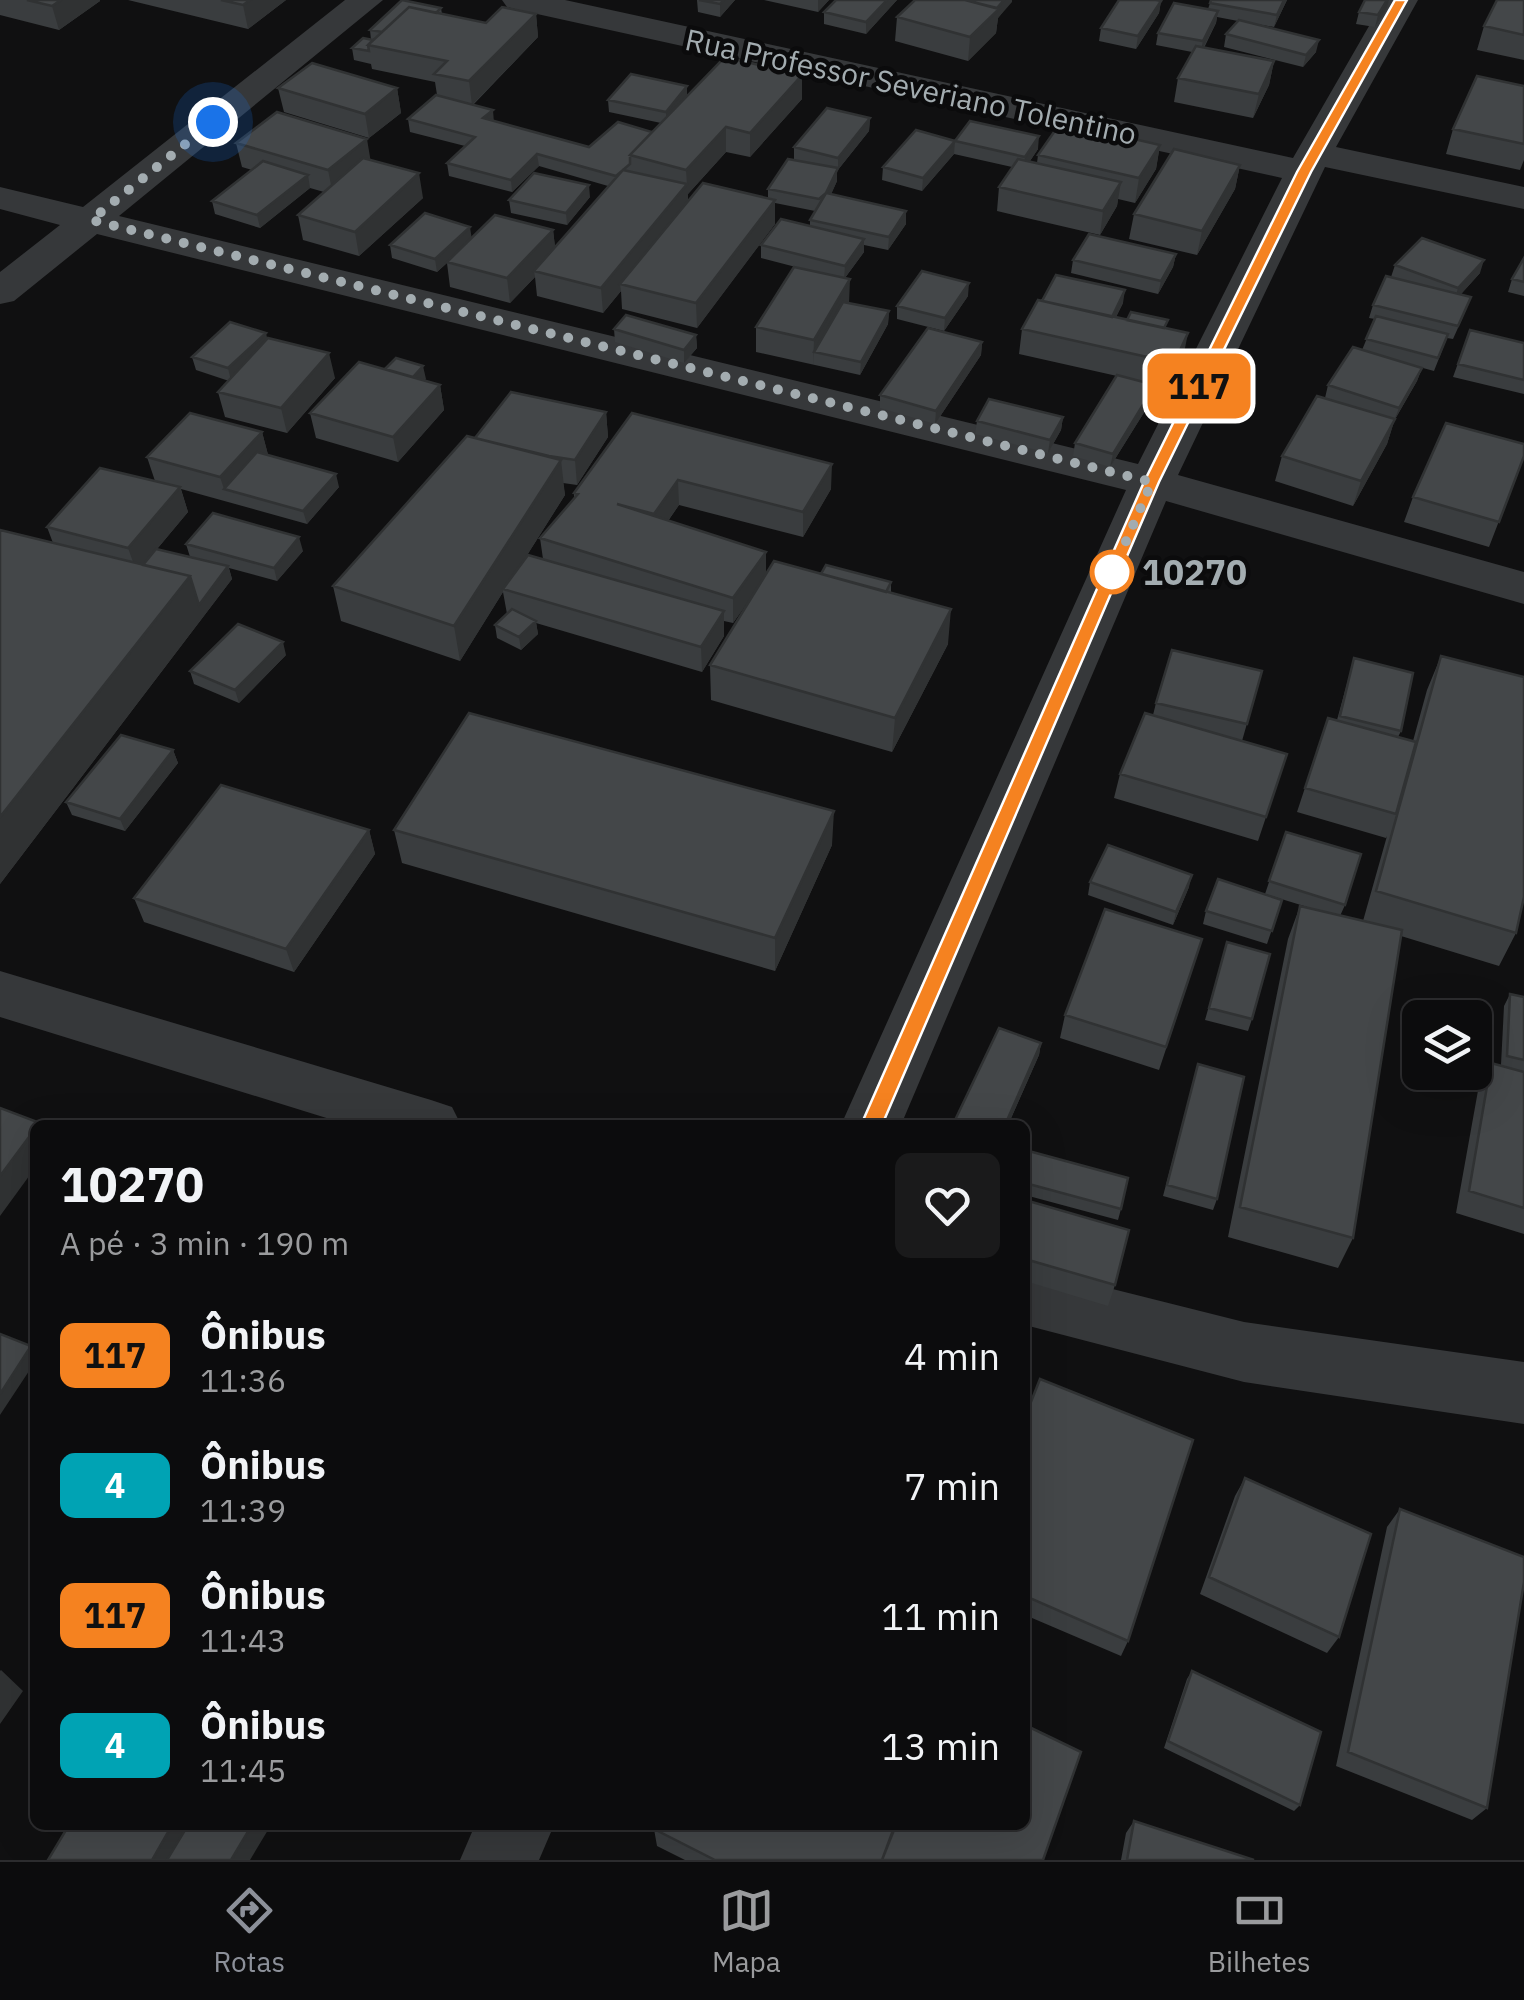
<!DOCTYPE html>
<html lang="pt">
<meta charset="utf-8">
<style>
body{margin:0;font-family:"IBM Plex Sans",sans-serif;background:#1a1a1b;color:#f1f3f6;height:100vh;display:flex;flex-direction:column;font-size:38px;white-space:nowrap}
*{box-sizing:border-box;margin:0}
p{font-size:32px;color:#9a9b9d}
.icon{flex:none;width:55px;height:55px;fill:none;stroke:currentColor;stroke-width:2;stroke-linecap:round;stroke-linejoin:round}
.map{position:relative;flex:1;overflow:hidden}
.drawer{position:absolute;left:30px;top:1120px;width:1000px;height:710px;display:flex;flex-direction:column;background:#0c0c0d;border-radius:15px;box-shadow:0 10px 40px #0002,0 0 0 2px #2c2c2e}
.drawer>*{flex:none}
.badge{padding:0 20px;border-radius:15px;font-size:35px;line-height:65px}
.tools{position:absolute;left:1402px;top:1000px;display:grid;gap:20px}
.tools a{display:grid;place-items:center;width:90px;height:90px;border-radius:15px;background:#0c0c0d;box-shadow:0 10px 40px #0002,0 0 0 2px #2c2c2e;font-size:50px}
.you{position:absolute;width:50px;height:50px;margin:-25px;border:8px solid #fff;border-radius:50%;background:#1a73e8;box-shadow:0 0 0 15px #1a73e833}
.map>.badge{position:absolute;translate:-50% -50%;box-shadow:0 0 0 5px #fff}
.round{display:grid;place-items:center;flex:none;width:105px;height:105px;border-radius:15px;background:#1a1a1b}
.headline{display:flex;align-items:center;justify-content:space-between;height:170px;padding:0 30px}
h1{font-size:48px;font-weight:700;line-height:75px}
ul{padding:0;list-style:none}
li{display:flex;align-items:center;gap:30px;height:130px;padding:0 30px}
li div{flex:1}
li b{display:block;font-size:38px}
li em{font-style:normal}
li .badge{min-width:110px;font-weight:700;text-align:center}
.dock{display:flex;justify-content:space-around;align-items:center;height:140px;border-top:2px solid #2c2c2e;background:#0c0c0d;font-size:28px;color:#9a9b9d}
.dock a{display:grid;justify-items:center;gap:5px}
.dock .selected{color:#8c9099}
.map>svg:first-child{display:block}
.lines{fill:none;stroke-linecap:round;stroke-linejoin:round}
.minor{fill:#36383a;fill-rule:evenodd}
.wall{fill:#3a3d3f}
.shaded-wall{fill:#303233}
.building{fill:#444749;stroke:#303233;stroke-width:2.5}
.line{fill:#f58220;stroke:#fff;stroke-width:2.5}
.walk{stroke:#a3acb0;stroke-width:10;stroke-dasharray:0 18}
.stop-dot{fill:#fff;stroke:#f58220;stroke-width:5}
.labels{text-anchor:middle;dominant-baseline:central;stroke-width:9;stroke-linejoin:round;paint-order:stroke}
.far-street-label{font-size:30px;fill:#a3acb0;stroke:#0b0b0c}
.stop-label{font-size:35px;font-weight:bold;fill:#a3acb0;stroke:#0b0b0c;text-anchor:start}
</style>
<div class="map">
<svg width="1524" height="1860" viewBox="0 0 1524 1860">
<rect width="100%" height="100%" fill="#101011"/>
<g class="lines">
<!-- minor -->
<path class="minor" d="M345,0h38l-264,216 1019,248 144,-286 -763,-168 -12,-3 -5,-7h63l728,158 91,-158h34l-82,147 188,40v22l-199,-42 -147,308 346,97v32l-358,-103 -265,624h-60l285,-635 -1029,-256 -83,67 -14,3v-32l60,-47 -60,-16v-22l83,20z
M0,971l431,129 21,7 9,18h-112l-349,-108z
M1025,1267l219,55 280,40v62l-280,-42 -219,-57z
M475,1825h79l-15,35h-79z"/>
</g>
<!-- wall -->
<path class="wall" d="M0,0h100v1l-41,29 -59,-15z
M128,0h158l-38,29z
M697,0h38l-15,17 -22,-5z
M764,0h65l-11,12z
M836,0h61l-31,34 -42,-10v-12z
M914,0h98l-14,18 -2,15 -28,28 -73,-20 2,-24z
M1211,0h76l-13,27 -17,-3 59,28 -13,15 -79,-20 2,-13 12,-13 -21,-4 -1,6 -12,25 70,13 -5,24 -16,33 -79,-16 4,-24 14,-26 -36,-7 2,-12 50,-24z
M1365,0h24l-2,8 -12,19 -19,-3 3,-12z
M1524,0v60l-47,-10 7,-24z
M1161,1l-2,12 -23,36 -37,-8 2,-13z
M441,8l1,6 44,9 50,-9 2,23 -65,68 21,16 95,26 63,-15 9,-9 -52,-11 -1,-12 79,-14v10l115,-21v24l-52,58 -24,-5 -38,42v8l80,-4v-9l26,-29v-13l76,-29 -1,13 -32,40v10l-6,13 75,30 -18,26 -24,-5v7l-19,26 4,25 40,8 -1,13 -28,51 -104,-23v-25l59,-55 -54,-14v-13l49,-19v-6l5,-9 -40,-8v21l-78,104 -75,-19 -1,-18 -18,22 -66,-17 -2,-19 -25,26 -60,-16 -3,-24 -10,9 -45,-14 -2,-13 163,-15 2,17 53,-61 -69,-20 -27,26 -63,-16 -2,-13 18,-17 -55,-14 -2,-13 29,-24 -2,-13 -63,-13 -1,-5 -17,-4 -2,-12 19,-8 -1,-10z
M1524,86v74l-4,10 -74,-16 7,-25z
M278,88h119l4,25 -32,25 -85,-26z
M955,141l83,8 -8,12 7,2 1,-8 122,-10 -4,24 -21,34 -17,-4 -1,7 -17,29 -103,-24 2,-24 13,-20 -58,-13z
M955,141l-1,13 -32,37 -40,-11 1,-13z
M236,143l135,17 52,38 -64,58 -56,-16 -5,-25 26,-23 -14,-4 -50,40 -45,-14 -3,-13 40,-31 -10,-3z
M1240,165l-5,24 -38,66 -68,-16 5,-25z
M590,197l-23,28 -56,-12 -2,-13z
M1176,254l-3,13 -15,27 -87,-21 2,-13z
M1524,258v38l-16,-4 4,-13z
M1395,265l85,8 -19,21 5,16 -13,29 -6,-1 -13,33 -33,-9 21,6 -5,13 -23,40 -7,23 -34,62 -78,-25 7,-25 43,-58 3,-13 34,-35 13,-31 -6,-1 4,-13 18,-28z
M968,296l-24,35 -47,-12v-13z
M1123,303l-7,14 50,11 17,30 -14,30 -23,-5 7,15 -43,69 -37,-11 2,-13 42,-67 -98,-22 3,-25z
M614,329l82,6 1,13 -13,15 -69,-21z
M1470,330l54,13v51l-71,-17z
M267,339l68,39 -48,55 -62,-16 -7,-25 11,-11 -33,-11 -4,-13z
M982,342l-1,13 -46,69 -55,-16v-13z
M426,379l-2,1 16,5 4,25 -46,52 -82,-24 -6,-25z
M606,412l2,25 -31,48 -14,-2 2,12 -46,73 24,-9 -3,-21 34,-40v-5l58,-80 199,76 -28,48 -124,-32 -11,16 98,54 55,-1 70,8v11l57,51 -56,108 -181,-52 -1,-35 45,-73 -22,31 -9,-2v15l-22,36 -166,-49 2,11 -17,16 -24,-12 -2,-13 12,-11 -4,-22 -43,69 -119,-40 -8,-35 142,-148z
M1063,417l-2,13 -13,23 -73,-19 2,-13z
M262,432l6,23 71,32 -32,37 -126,-35 7,23 -31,37 33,8 -4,-13 117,7 -26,30 -48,-13 3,11 -232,305 53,-341 -6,-16 108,-46 -8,-24z
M1524,456l-35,91 -85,-25 9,-25z
M286,655l-47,48 -45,-19 -4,-13z
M1441,656l75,277 -17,33 -98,-30 -48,302 -15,30 -110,-31 60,-298 12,-33 17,4 -52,-16 21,-62 59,73 -5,11 23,5 24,-85 -1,2 -89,-26 31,-94 9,2 17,-62 47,73 -3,6 15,4 14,-51z
M1262,671l-20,70 45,13 -29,87 -144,-43 6,-24 33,-59 3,-12z
M173,750l5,13 -53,68 -53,-16 -6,-13z
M369,830l6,24 -81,118 -150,-50 -10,-24z
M394,830l438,15 -57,126 -373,-108z
M1090,882l99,5 -16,38 -85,-30z
M1282,900l-15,44 -64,-20 3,-13z
M1227,942l25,77 -4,12 -43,-11z
M1195,962l-36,108 -99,-32 5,-23z
M1510,994l14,3v237l-68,-21 23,-128 12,-22 10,2 3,-59z
M1041,1043l-2,12 -31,70h-53l1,-7z
M1198,1064l19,135 -4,11 -50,-14z
M1025,1150l96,59 -3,11 -93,-25z
M1025,1200l90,85 -7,21 -83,-25z
M1025,1417l103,224 -7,15 -96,-41z
M1245,1478l94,159 -12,16 -127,-59 35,-98z
M1400,1509l87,299 -15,12 -136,-54 51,-239z
M1192,1671l108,134 -6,6 -130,-63 23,-69z
M1134,1821l120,39h-133l5,-27z
M654,1829l389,31h-358l-28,-14z"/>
<!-- shaded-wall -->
<path class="shaded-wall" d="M61,0h39v1l-41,29 -7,-24z
M250,0h36l-38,29 -5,-24z
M724,0h11l-15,17v-13z
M818,0h11l-11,12z
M887,0h10l-31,34v-12z
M1004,0h8v2l-14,16 -2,15 -28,28 2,-24z
M1284,0h3l-13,27 3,-12z
M1387,0h2l-2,8 -12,19 3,-12z
M1161,1l-2,12 -23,36 2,-13z
M1218,11l-2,12 -16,31 3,-13z
M536,14l2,23 -66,68 -3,-24z
M1319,40l-3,12 -13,15 3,-12z
M1274,61l-5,24 -16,33 6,-24z
M802,75v24l-52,58v-24z
M687,86v13l-21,25v-12z
M397,88l4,25 -32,25 -4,-24z
M493,110l1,13 -11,-5z
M870,118l-1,13 -32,40v10l-11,25v-13l12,-25v-10z
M726,127v25l-38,42v15l-68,75 1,7 -18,22 -2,-25 86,-103 -1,-15z
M1039,136l-1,13 -14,21 1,-13z
M367,139l4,24 -38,32 -5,-25z
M955,141l-1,13 -32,37 1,-13z
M1160,145l-4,24 -21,34 4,-25z
M537,154l2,12 -27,26 -1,-12z
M1240,165l-5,24 -38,66 5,-24z
M419,173l4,25 -64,58 -4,-24z
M308,175l2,13 -50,40 -3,-13z
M1121,182l-4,24 -17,29 3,-24z
M589,185l1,12 -23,28 -1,-12z
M775,200v24l-78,104 -1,-25z
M906,211v13l-18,26 1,-13z
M470,227l2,13 -35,32 -2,-13z
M553,230l3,25 -22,16 1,6 -25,26 -3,-25z
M864,239v13l-20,27 1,-13z
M1176,254l-3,13 -15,27 3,-13z
M1484,260l-4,13 -26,29 4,-14z
M850,279l-1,25 -35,48 -1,13 1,-25z
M969,283l-1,13 -24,35 1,-13z
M1125,290l-2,13 -19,38 2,-13z
M889,311l-1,13 -28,51 1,-13z
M266,333l3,13 -38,35 -3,-13z
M1188,333l-5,25 -14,30 5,-25z
M696,335l1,13 -13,15v-13z
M982,342l-1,13 -46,69 1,-13z
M329,353l6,25 -48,55 -6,-25z
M423,366l3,13 -19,21 -3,-13z
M1422,368l-5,13 -23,40 5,-13z
M440,385l4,25 -46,52 -5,-25z
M1155,385l-2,13 -43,69 3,-13z
M606,412l2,25 -31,48 -2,-25z
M1063,417l-2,13 -13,23 2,-13z
M1395,419l-8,25 -34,62 8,-25z
M262,432l7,26 -45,31 -4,-12z
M561,460l4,35 -60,95 -2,-1v3l-43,69 -6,-35z
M832,464l-1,25 -28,48v-25z
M336,474l3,13 -32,37 -4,-13z
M678,480l1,25 -24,34 -1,-25z
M180,487l8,25 -51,61 -9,-25z
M299,537l4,14 -26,30 -3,-13z
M766,552v25l-33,46v-25z
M228,566l4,13 -232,305v-67l190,-241z
M951,609l-3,35 -56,108 3,-34z
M724,611v25l-22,36 -1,-25z
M536,621l2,13 -17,16 -2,-13z
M283,642l3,13 -47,48 -4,-13z
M173,750l5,13 -53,68 -5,-12z
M834,811l-2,34 -57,126v-33z
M369,830l6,24 -81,118 -8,-23z
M1192,875l-3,12 -16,38 3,-13z
M1041,1043l-2,12 -31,70h-3z
M35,1129v39l-35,48v-40z
M31,1346l4,5v11l-35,53v-21z
M1,1670l22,21 -23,33v-53z
M172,1825h20l-20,35h-20z
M252,1825h19l-21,35h-19z"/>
<!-- building -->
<path class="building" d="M27,0h34l-9,6z
M221,0h29l-7,5z
M402,0l39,8 -5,5 -27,-6 -27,25 -12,-2z
M699,0h25l-4,4z
M836,0h51l-21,22 -42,-10z
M915,0h50l34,9 -29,28 -73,-20z
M965,0h39l-7,8z
M1119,0h37l5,1 -23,35 -37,-8z
M1211,0h73l-7,15 -67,-12z
M1365,0h22l-9,15 -19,-3z
M1497,0h27v35l-40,-9z
M1174,3l44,8 -15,30 -45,-8z
M409,7l77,16 16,-16 34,7 -67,67 -35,-7 13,-13 -79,-16z
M1239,20l80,20 -13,15 -80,-21z
M363,38l10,2 -5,5 1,6 -17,-3z
M1196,46l78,15 -15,33 -81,-16z
M725,57l77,18 -52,58 -24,-6 -40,43 -56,-15z
M312,63l85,25 -32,26 -87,-26z
M631,74l56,12 -21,26 -58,-12z
M1477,76l47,10v58l-71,-15z
M436,95l57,15 -10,8 106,29 29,-25 34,10 -22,23v9l-14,12 -79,-22 -26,26 -64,-17 28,-26 -67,-18z
M827,108l43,10 -32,40 -44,-11z
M277,112l90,27 -39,31 -92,-27z
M970,121l69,15 -14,21 -70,-16z
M1061,122l99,23 -21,33 -101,-23z
M916,130l39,11 -32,37 -40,-11z
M1174,149l66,16 -38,66 -68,-17z
M363,158l56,15 -64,59 -57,-17z
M788,159l50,9 -12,25 80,18 -17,26 -79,-17 16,-27 -7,6 -51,-10z
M1018,159l103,23 -18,29 -104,-24z
M263,161l45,14 -51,40 -45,-14z
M623,170l64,14 -86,104 -67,-17z
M534,173l55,12 -23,28 -57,-13z
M703,183l72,17 -79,103 -76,-19z
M425,213l45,14 -35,32 -45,-14z
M495,215l58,15 -46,48 -60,-16z
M781,219l83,20 -19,27 -84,-21z
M1089,234l87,20 -15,27 -88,-21z
M1422,238l62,22 -26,28 -63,-23z
M1524,258v24l-12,-3z
M794,267l56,12 -36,61 -58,-13z
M922,271l47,12 -24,35 -48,-12z
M1056,275l69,15 -13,27 -70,-16z
M1386,276l85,21 -13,29 -85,-21z
M1038,300l150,33 -14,30 -152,-34z
M843,302l46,9 -28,51 -47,-10z
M1131,312l37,8 -4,8 -37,-8z
M626,315l70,20 -12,15 -70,-21z
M1376,316l72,18 -10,24 -72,-19z
M230,322l36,11 -38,35 -36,-11z
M928,328l54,14 -46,69 -56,-16z
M1470,330l54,13v37l-66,-16z
M268,338l61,15 -48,55 -63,-16z
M1353,347l69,21 -23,40 -71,-23z
M396,358l27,8 -10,11 -28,-8z
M359,362l81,23 -47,52 -83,-24z
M1117,375l38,10 -42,69 -38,-11z
M511,392l95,20 -31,48 -26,-4 -74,-18z
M1317,396l78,23 -34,62 -79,-25z
M989,399l74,18 -13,23 -73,-19z
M190,413l72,19 -42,45 -73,-20z
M632,413l200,51 -29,48 -125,-32 -24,34 -37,-10 149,48 -33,46 -193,-60 38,-44 -4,-1z
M1446,423l78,21v12l-25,66 -86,-25z
M467,436l94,24 -107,166 -121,-40z
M257,452l79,22 -33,37 -79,-22z
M100,468l80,19 -52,61 -81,-21z
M213,513l86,24 -25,31 -88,-24z
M0,530l190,46 -190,241z
M156,549l72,17 -29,39 -9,-29 -47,-11z
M528,555l196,56 -23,36 -198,-58z
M774,561l177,48 -56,109 -185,-53z
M826,565l65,17 -5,10 -65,-18z
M512,609l24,12 -17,16 -24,-12z
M238,624l45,18 -48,48 -45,-19z
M1172,650l90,21 -15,53 -91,-21z
M1441,656l83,21v220l-8,36 -140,-42z
M1354,658l59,15 -12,58 -61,-15z
M469,713l365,98 -59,127 -381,-108z
M1145,713l142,41 -21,63 -146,-43z
M1328,718l88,24 -20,72 -91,-26z
M121,735l52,15 -53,69 -54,-17z
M221,785l148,45 -83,119 -152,-51z
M1286,832l75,22 -16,51 -76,-24z
M1108,845l84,30 -16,37 -86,-30z
M1218,879l64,21 -10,31 -66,-20z
M1300,906l102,24 -49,308 -113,-31z
M1105,909l97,30 -36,108 -101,-32z
M1227,942l43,12 -18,65 -43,-11z
M1510,994l14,3v63l-17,-4z
M999,1028l42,15 -36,82h-30l-19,-7z
M1491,1063l33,9v136l-55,-17z
M1198,1064l46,13 -27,122 -50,-14z
M0,1108l40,15 -5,2v4l-35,47z
M1025,1150l103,28 -7,31 -96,-26z
M1025,1200l104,30 -14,55 -90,-26z
M0,1334l31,12 -31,48z
M1040,1379l153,61 -65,201 -103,-45v-179z
M1245,1478l126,56 -32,103 -130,-60z
M1400,1509l124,48v25l-37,226 -139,-56z
M1192,1671l129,61 -21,73 -132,-64z
M1025,1725l56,27 -38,108h-161l14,-35h129z
M1134,1821l120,39h-127z
M69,1825h103l-20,35h-104z
M188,1825h64l-21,35h-64z
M656,1825h239l-13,35h-167l-61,-31z"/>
<!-- line -->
<path class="line" d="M1395,0h12l-96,172 -152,310 -277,643 -10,9 -8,-3 -3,-6 283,-643 153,-310z"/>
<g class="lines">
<!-- walk -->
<path class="walk" d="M213,122l-122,98 1061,262 -47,107 7,-17"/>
</g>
<!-- markers -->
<circle class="stop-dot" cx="1112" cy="572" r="20"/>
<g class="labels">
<!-- far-street labels -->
<g class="far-street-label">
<text transform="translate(911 86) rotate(12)">Rua Professor Severiano Tolentino</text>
</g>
<!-- stop labels -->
<g class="stop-label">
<text x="1142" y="572">10270</text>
</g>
</g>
</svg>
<div class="tools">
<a><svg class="icon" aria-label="layers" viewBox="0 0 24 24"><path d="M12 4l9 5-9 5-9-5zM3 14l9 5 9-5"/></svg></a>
</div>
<div class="you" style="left:213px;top:122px"></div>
<b class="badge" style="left:1199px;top:386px;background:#f58220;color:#111">117</b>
<section class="drawer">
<div class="headline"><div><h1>10270</h1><p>A pé · 3 min · 190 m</p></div><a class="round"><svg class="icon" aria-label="heart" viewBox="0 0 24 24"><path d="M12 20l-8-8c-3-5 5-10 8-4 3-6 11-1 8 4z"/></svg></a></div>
<ul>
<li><span class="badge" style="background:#f58220;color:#111">117</span><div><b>Ônibus</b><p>11:36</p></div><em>4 min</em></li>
<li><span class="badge" style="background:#00a3b4;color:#fff">4</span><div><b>Ônibus</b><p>11:39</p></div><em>7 min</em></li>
<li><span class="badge" style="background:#f58220;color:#111">117</span><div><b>Ônibus</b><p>11:43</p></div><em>11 min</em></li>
<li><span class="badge" style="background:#00a3b4;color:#fff">4</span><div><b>Ônibus</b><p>11:45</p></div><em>13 min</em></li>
</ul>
</section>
</div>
<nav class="dock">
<a class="selected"><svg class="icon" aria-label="directions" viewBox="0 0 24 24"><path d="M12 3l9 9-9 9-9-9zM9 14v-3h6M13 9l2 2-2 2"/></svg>Rotas</a>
<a><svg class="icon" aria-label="map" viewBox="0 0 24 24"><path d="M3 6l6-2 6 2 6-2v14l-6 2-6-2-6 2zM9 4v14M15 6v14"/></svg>Mapa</a>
<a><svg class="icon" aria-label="tickets" viewBox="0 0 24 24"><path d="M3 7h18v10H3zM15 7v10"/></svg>Bilhetes</a>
</nav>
